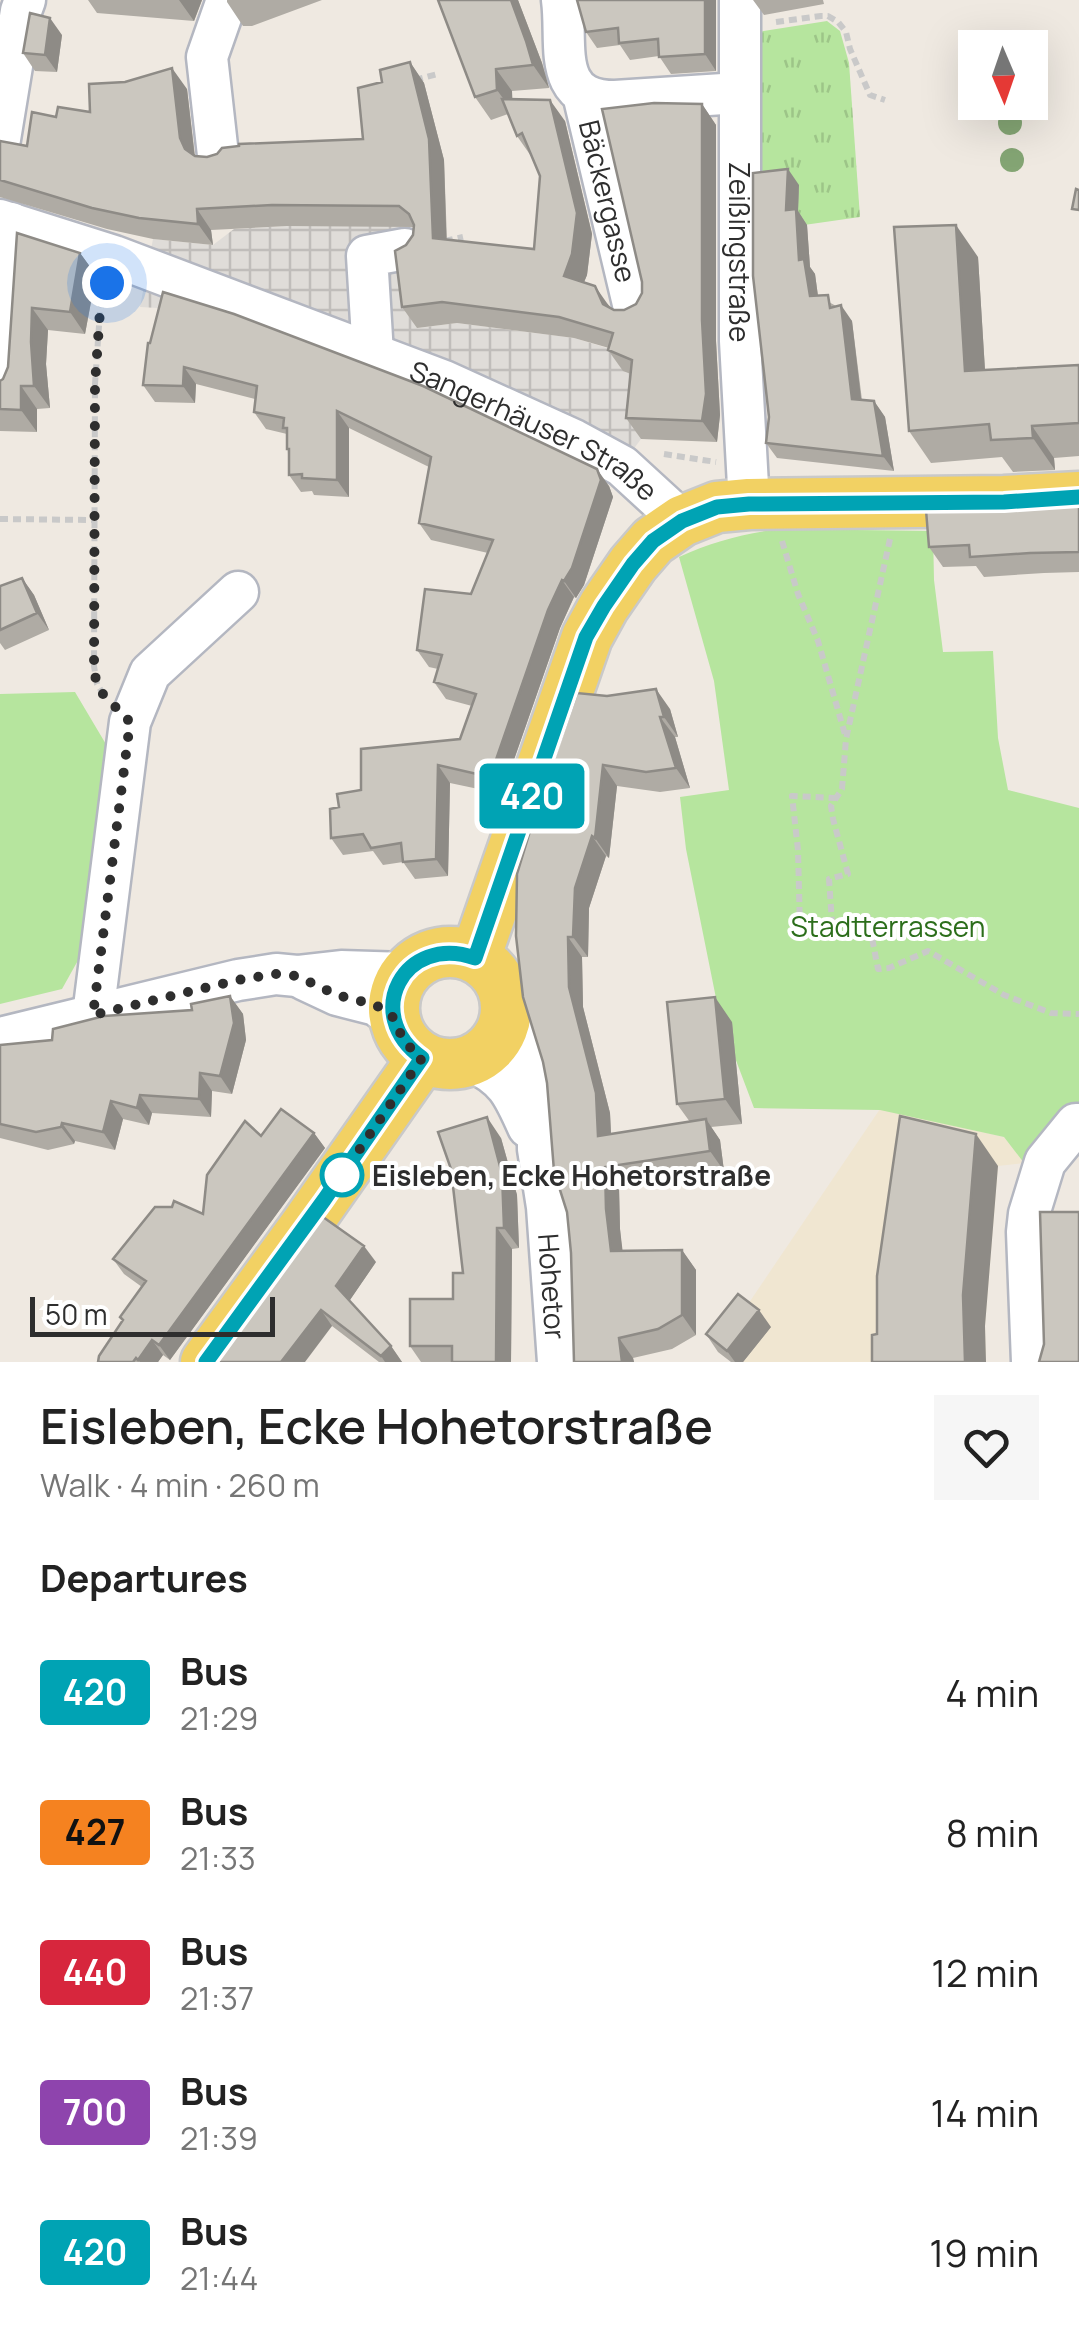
<!DOCTYPE html>
<meta charset="utf-8">
<style>
body{margin:0;font-family:Manrope,sans-serif;background:#f6f6f6;color:#222;height:100vh;display:flex;flex-direction:column;font-size:38px;white-space:nowrap}
*{box-sizing:border-box;margin:0}
p{font-size:32px;color:#767676}
.icon{flex:none;width:55px;height:55px;fill:none;stroke:currentColor;stroke-width:2;stroke-linecap:round;stroke-linejoin:round}
.map{position:relative;height:1362px;overflow:hidden}
.side{display:flex;flex-direction:column;background:#fff;flex:1}
.side>*{flex:none}
.badge{padding:0 20px;border-radius:8px;font-size:35px;line-height:65px}
.needle{width:65px;rotate:178deg}
.controls{position:absolute;left:958px;top:30px;display:grid;gap:20px}
.controls a{display:grid;place-items:center;width:90px;height:90px;border-radius:0px;background:#fff;box-shadow:0 10px 40px #0002;font-size:50px}
.scale{position:absolute;left:30px;bottom:25px;width:245px;box-sizing:border-box;padding-left:10px;border:5px solid #2e2e2e;border-top:0;font-size:28px;line-height:35px;white-space:nowrap;color:#2e2e2e;-webkit-text-stroke:8px #fff;paint-order:stroke}
.you{position:absolute;width:50px;height:50px;margin:-25px;border:8px solid #fff;border-radius:50%;background:#1a73e8;box-shadow:0 0 0 15px #1a73e833}
.map>.badge{position:absolute;translate:-50% -50%;box-shadow:0 0 0 5px #fff}
h2{padding:0 40px;font-size:38px;line-height:90px}
.round{display:grid;place-items:center;flex:none;width:105px;height:105px;border-radius:0px;background:#f6f6f6}
.overview{display:flex;align-items:center;justify-content:space-between;height:170px;padding:0 40px}
h1{font-size:48px;font-weight:600;line-height:75px}
ul{padding:0;list-style:none}
li{display:flex;align-items:center;gap:30px;height:140px;padding:0 40px}
li div{flex:1}
li b{display:block;font-size:38px}
li em{font-style:normal}
li .badge{min-width:110px;font-weight:700;text-align:center}
.map>svg:first-child{display:block}
.education{fill:#f0e6d1}
.grass{fill:url(#grass-tufts)}
.park{fill:#b6e59e}
.plaza{fill:url(#plaza-grid)}
.lines{fill:none;stroke-linecap:round;stroke-linejoin:round}
.minor-casing{stroke:#b4b7c1;stroke-width:45}
.major-casing{stroke:#c9c9c9;stroke-width:55}
.path{stroke:#c9c9c9;stroke-width:6;stroke-dasharray:8 5;stroke-linecap:butt}
.minor{stroke:#fff;stroke-width:40}
.major{stroke:#f2d163;stroke-width:50}
.tree{fill:#84a574}
.wall{fill:#afaba4}
.shaded-wall{fill:#8e8b86}
.building{fill:#cbc7bf;stroke:#8e8b86;stroke-width:2.5}
.line-casing{stroke:#fff;stroke-width:22}
.line{stroke:#00a3b4;stroke-width:15}
.walk{stroke:#2e2e2e;stroke-width:10;stroke-dasharray:0 18}
.stop-dot{fill:#fff;stroke:#00a3b4;stroke-width:5}
.labels{text-anchor:middle;dominant-baseline:central;stroke-width:8;stroke-linejoin:round;paint-order:stroke}
.street-label{font-size:28px;fill:#2e2e2e;stroke:#fff}
.park-label{font-size:28px;fill:#2c6e1b;stroke:#fff}
.stop-label{font-size:28px;font-weight:bold;fill:#2e2e2e;stroke:#fff;text-anchor:start}
</style>
<div class="map">
<svg width="1079" height="1362" viewBox="0 0 1079 1362">
<defs>
<pattern id="grass-tufts" width="24" height="20" patternUnits="userSpaceOnUse" patternTransform="scale(2.5)"><rect width="24" height="20" fill="#b6e59e"/><path d="M3 7l-1-3M5 7V3M7 7l1-3M15 17l-1-3M17 17v-4M19 17l1-3" fill="none" stroke="#9dc588"/></pattern>
<pattern id="plaza-grid" width="8" height="8" patternUnits="userSpaceOnUse" patternTransform="scale(2.5)"><rect width="8" height="8" fill="#dfdcd8"/><path d="M0 4h8M4 0v8" fill="none" stroke="#c0bdba"/></pattern>
</defs>
<rect width="100%" height="100%" fill="#efe9e1"/>
<!-- education -->
<path class="education" d="M880,1109l124,28 20,26 -26,3 -13,160 1,36h-253l7,-46z"/>
<!-- grass -->
<path class="grass" d="M827,21l13,10 9,32 11,154 -63,9 -36,-37 -3,-157z"/>
<!-- park -->
<path class="park" d="M778,529l155,2 1,49 9,72 50,-1 5,87 10,52 71,18v298l-55,57 -20,-26 -124,-27 -126,-2 -34,-90 -34,-169 -6,-52 49,-7 -15,-109 -35,-124c32,-15 64,-23 99,-28z
M75,692l35,59 -24,195 -24,43 -62,15v-310z"/>
<!-- plaza -->
<path class="plaza" d="M287,226h114l16,102 40,-5 117,15 53,16 20,27 -6,58 -33,45 -69,-33 -364,-142 -35,-2 13,-68 60,6 21,-16z"/>
<g class="lines">
<defs>
<g id="minor">
<path d="M562,0c6,44 -12,101 53,101l124,-8"/>
<path id="s1" d="M740,0v341l9,163"/>
<path id="s2" d="M583,94l51,214"/>
<path d="M0,139l21,-128 4,-11"/>
<path d="M218,155l-11,-98 20,-57"/>
<path id="s3" d="M0,220l114,36 330,125 130,59 48,26 60,55"/>
<path d="M373,354l-6,-98 38,-7"/>
<path d="M0,387l11,-164"/>
<path d="M305,980l32,15 39,10 18,13"/>
<path d="M93,1015l37,-293 20,-49 88,-81"/>
<path id="s4" d="M506,1015l28,72 4,20v42l9,58 11,155"/>
<path d="M0,1038l238,-58 38,-6 21,2 44,-5 65,2"/>
<path d="M471,1061c35,16 42,32 57,66"/>
<path d="M1032,1362l-5,-130 2,-18 16,-52 31,-38h3"/>
</g>
<path id="major" d="M394 1008a56 56 0 1 1 112 0a56 56 0 1 1-112 0Z
M475,958l112,-321 17,-31 29,-42 20,-23 29,-20 35,-14 32,-3 255,-3 75,-4
M206,1362l100,-137 117,-167"/>
</defs>
<!-- minor casing -->
<use href="#minor" class="minor-casing"/>
<!-- major casing -->
<use href="#major" class="major-casing"/>
<!-- path -->
<path class="path" d="M776,22l45,-6h7l10,6 8,10 4,17 20,46 15,5
M415,80l23,-6
M445,241l18,-4
M664,454l52,8
M0,519l95,1
M890,539l-44,200 -4,50 -11,17 2,13 15,55 -19,5 3,44 36,-6 10,52 11,-1 39,-17 76,44 47,18 28,1
M782,541l16,53 20,47 28,97
M104,695l-7,-11 -3,-18 1,-282 5,-73 6,-25
M800,928l-2,-78 -6,-54 44,2"/>
<!-- minor -->
<use href="#minor" class="minor"/>
<!-- major -->
<use href="#major" class="major"/>
</g>
<!-- trees -->
<g class="tree">
<circle cx="1010" cy="123" r="12"/>
<circle cx="1012" cy="160" r="12"/>
</g>
<!-- wall -->
<path class="wall" d="M88,0h114l-8,21 -97,-8z
M227,0h95l-70,26h-9l-16,-24z
M438,0h80l24,63 7,25 -37,3v8l53,22 27,113 -5,41 -3,7 30,28h10l12,-6 6,-11 60,-189 14,21v216l4,74 -3,27 -76,-3 -15,-21 5,-44 -8,-3 -15,-21 1,-2 -35,-10 -117,-15 -40,5 -15,-21 4,-62 7,-10 1,-8 -127,-1 -76,4 2,15 -60,-6 -46,-10 -107,-32v-56l27,5 29,-29 34,-5 97,-23 8,67 12,1 156,-18 19,-57 28,-20 14,21 20,77 3,80 87,9 6,-73 -9,-20 -14,-20 -9,-22 -17,6 -16,-23z
M716,0v71l-45,3 -12,-18 -29,4 -10,-15 -23,3 -11,-16z
M753,0h70l1,4 -60,11z
M62,35l-5,37 -22,-1 -12,-18z
M799,185l-1,26 9,14 3,42 5,7 3,22 18,10 16,15 10,79 12,1 11,16 9,54 -117,-13 -11,-15z
M17,233l63,20 16,22 -11,59 -37,-4 -2,34 4,44 -13,1v23l-37,-1v-50l3,-2 5,-12z
M978,257l7,113 94,-5v91l-25,2 1,12 -42,2 -11,-15 -71,6 -22,-32z
M148,343l461,143 4,11 -29,88 -8,13 -2,-1 -14,31 -58,166 -52,-11 -2,93 -33,3 -12,-17 -20,3 -10,-14 -30,4 -12,-17 8,-31 22,-17 99,-51 12,-33 -26,-7 -12,-17 4,-13 -9,-2 -12,-17 54,-56 17,-41 -57,-13 -12,-17 10,-56 -80,-39v69l-35,-2 -2,-4 -11,1 -12,-17 -2,-41 -21,-5 -12,-17 1,-13 -59,-15 -1,19 -40,-1 -12,-17z
M1079,502v70l-35,1 -60,4 -8,-11 -33,1 -14,-20z
M22,578l12,17 15,35 -44,20 -5,-7v-57z
M577,693l93,16 8,28h-3l15,51 -30,4 -43,-6 -8,72 -3,-2 -17,52 -1,49h-6l1,50 27,106 1,21 79,-12 -13,-18 55,-82 10,102 -31,3 9,13 4,31 -105,16 1,42 2,22 60,-1 14,20v65l-24,14 -39,9 1,4h-60l-3,-109 -4,-41 -13,-41z
M230,996l13,18 3,26 -14,54 -20,-3 -1,26 -59,-4 -3,12 -26,-6 -8,31 -40,-9 -1,3 -26,6 -48,-12v-93l52,-5 140,-30z
M314,1133l11,15 -155,212 -7,-5 -5,7h-60l25,-41 -3,-4 22,-30 -18,-13 -11,-15 90,-45 58,-78z
M501,1138l16,57 2,53 -7,1 -1,113h-90l-11,-16 43,-47 10,-26 -12,-104z
M376,1262l-27,39 42,45 11,16h-23l-47,-36 -116,36z
M771,1327l-28,35h-12l-13,-10 -12,-18z"/>
<!-- shaded-wall -->
<path class="shaded-wall" d="M179,0h23l-8,21z
M511,0h7l24,63 7,25 -16,-23z
M705,0h11v71l-11,-17z
M50,18l12,17 -5,37 -12,-17z
M410,62l14,21 20,77 3,99 -14,-21z
M172,68l15,21 8,70 -10,-10 -5,-11z
M496,69l16,22 1,21 -16,-22z
M550,100l15,21 27,113 -5,41 -9,22 -14,-21z
M702,104l14,21v216l4,74 -3,27 -15,-21z
M788,169l11,16 -1,26 9,14 3,42 5,7 5,37 -10,-15 -24,-86z
M197,209l14,21 2,15 -15,-21z
M956,225l22,32 9,146 -22,-32z
M80,253l16,22 -11,59 -15,-22z
M595,286l14,20 9,19 -15,-21z
M841,305l11,16 11,94 -11,-16z
M32,308l16,22 -2,34 4,44 -16,-22 -3,-44z
M184,367l12,17 -1,19 -12,-17z
M21,386l16,23v23l-16,-22z
M874,401l11,16 9,54 -11,-15z
M337,411l12,17v69l-12,-17z
M1032,426l22,32 1,12 -22,-32z
M597,469l12,17 4,11 -29,88 -8,13 -12,-17z
M22,578l12,17 15,35 -12,-17z
M562,580l12,17 -14,31 -58,166 -12,-17 58,-167z
M656,689l14,20 8,28 -14,-20z
M660,717l15,20 15,51 -14,-20z
M438,765l12,18 -2,93 -12,-17z
M603,765l14,21 -8,72 -14,-20z
M592,836l14,20 -17,52 -1,49 -15,-20 2,-49z
M568,937l14,20 1,50 27,106 2,43 -14,-20 -29,-149z
M230,996l13,18 3,26 -14,54 -12,-18z
M715,997l17,25 10,102 -17,-25z
M200,1073l12,18 -1,26 -12,-18z
M140,1095l12,18 -3,12 -12,-17z
M111,1101l12,18 -8,31 -12,-18z
M487,1117l14,21 16,57 2,53 -15,-20z
M706,1119l14,21 4,31 -14,-20z
M62,1123l13,18 -1,3 -13,-17z
M314,1133l11,15 -155,212 -11,-15z
M976,1134l22,32 -13,160 1,36h-21l-2,-67z
M605,1167l14,20 1,42 5,42 -14,-20 -5,-42z
M497,1228l15,21 -1,113h-15z
M364,1246l12,16 -28,41 -12,-17z
M682,1250l14,20v65l-14,-20z
M321,1310l11,16 -27,36h-24z
M759,1310l12,17 -28,35h-8l-8,-11z
M619,1338l14,20 1,4h-12z
M152,1340l11,15 -5,7h-18l-2,-2z
M391,1346l11,16h-17l-4,-6z"/>
<!-- building -->
<path class="building" d="M438,0h73l15,41 7,24 -37,4 1,21 -22,7z
M577,0h128v54l-46,3 -1,-18 -39,4 -1,-15 -32,4z
M30,13l20,5 -5,37 -22,-2z
M410,62l19,77 4,99 101,11 6,-73 -18,-43 -5,3 -15,-37 48,1 27,113 -5,41 -8,22 31,10 8,18 11,6h10l12,-6 6,-11v-11l-40,-173 52,-6 48,1v216l4,74 -4,27 -76,-3 6,-58 -24,-10 5,-17 -54,-16 -117,-15 -40,5 -7,-56 11,-6 7,-10 1,-10 -5,-11 -10,-8 -127,-1 -75,4 1,15 -59,-6 -47,-10 -92,-28v-39l27,5 5,-34 24,5 2,-10 32,5 -1,-28 36,-2 47,-14 8,70 5,11 10,7 12,1 10,-3 5,-6 17,-2v-2l124,-5 -5,-51 24,-6 -2,-12z
M788,169l-2,41 10,-1 3,51 5,-1 6,37 18,-1 2,13 11,-3 11,94 22,2 9,55 -117,-13 3,-26 -16,-141v-103z
M1076,189l3,1v20l-7,-1z
M956,225l9,146 114,-6v58l-47,3 1,12 -42,2 -2,-16 -80,7 -15,-204z
M17,233l63,20 -10,59 -38,-4 -1,34 3,44h-13v24l-21,-1v-28l3,-2 5,-12z
M163,292l71,22 189,72 174,83 4,11 -29,88 -8,13 -2,-1 -14,30 -58,167 -52,-12 -2,94 -33,3 -2,-19 -30,5 -8,-14 -32,4 -1,-29 9,-2 -2,-13 24,-4v-41l99,-10 16,-45 -42,-12 8,-27 -25,-5 8,-61 46,5 22,-54 -74,-17 12,-66 -94,-46v69l-35,-2v-4l-13,1v-26h-2v-21h-4l1,-10 -30,-6 3,-26 -73,-19 -1,19 -40,-1 5,-42h2z
M1079,502v50l-49,1 -60,4 -1,-12 -40,2 -3,-37 140,-4z
M22,578l15,35 -37,17v-44z
M656,689l8,28h-4l16,51 -30,4 -43,-7 -8,73 -3,-2 -17,52 -2,49h-5l1,50 27,106 2,43 108,-17 4,32 -105,16 1,42 5,42 71,-1v65l-24,14 -39,9 3,24h-48l-3,-109 -4,-41 -13,-41 -7,-88 -4,-21 -20,-65 -7,-61 1,-62 24,-79 36,-102 30,3z
M230,996l4,27 -14,53 -20,-3 -1,26 -59,-4 -3,13 -26,-7 -8,31 -41,-9 -1,4 -25,5 -36,-8v-79l52,-5 1,-11 51,-13 88,-6 -1,-6z
M715,997l10,102 -48,5 -10,-102z
M281,1109l33,24 -155,212 -7,-5 -14,20 -2,-2 -3,4h-35l1,-6 24,-36 -3,-3 26,-36 -33,-22 42,-52h17l2,-6 29,13 4,-39 38,-54 16,15z
M900,1116l76,18 -13,161 2,67h-93v-27l5,-1v-58z
M487,1117l15,57 2,54h-7l-1,134h-44v-16h-42v-47h43v-26h10l-12,-104 -13,-37z
M1040,1212h39v150h-40l5,-18z
M323,1217l41,29 -28,40 55,60 -10,10 -60,-46 -40,52h-65z
M738,1294l21,16 -32,41 -21,-17z"/>
<g class="lines">
<defs>
<path id="line" d="M206,1362l118,-162 98,-142c-61,-43 -18,-125 53,-100l111,-321 18,-31 29,-42 20,-23 29,-20 35,-14 32,-3 255,-2 75,-5"/>
</defs>
<!-- line casing -->
<use href="#line" class="line-casing"/>
<!-- line -->
<use href="#line" class="line"/>
<!-- walk -->
<path class="walk" d="M107,283l-7,28 -5,73 -1,290 8,19 28,29 -37,293 145,-35 38,-6 21,2 40,19 39,10 18,13 10,24 18,16 -80,117"/>
</g>
<!-- markers -->
<circle class="stop-dot" cx="342" cy="1175" r="20"/>
<g class="labels">
<!-- street labels -->
<g class="street-label">
<text stroke="none"><textPath href="#s2" startOffset="110">Bäckergasse</textPath></text>
<text stroke="none"><textPath href="#s1" startOffset="252">Zeißingstraße</textPath></text>
<text stroke="none"><textPath href="#s3" startOffset="575">Sangerhäuser Straße</textPath></text>
<text stroke="none"><textPath href="#s4" startOffset="278">Hohetor</textPath></text>
</g>
<!-- park labels -->
<g class="park-label">
<text x="888" y="926">Stadtterrassen</text>
</g>
<!-- stop labels -->
<g class="stop-label">
<text x="372" y="1175">Eisleben, Ecke Hohetorstraße</text>
</g>
</g>
</svg>
<div class="controls">
<a><svg class="needle" viewBox="-14 -14 28 28"><path d="M0-13l5 13h-10z" fill="#e53935"/><path d="M0 13l5-13h-10z" fill="#767676"/></svg></a>
</div>
<div class="scale">50 m</div>
<div class="you" style="left:107px;top:283px"></div>
<b class="badge" style="left:532px;top:796px;background:#00a3b4;color:#fff">420</b>
</div>
<section class="side">
<div class="overview"><div><h1>Eisleben, Ecke Hohetorstraße</h1><p>Walk · 4 min · 260 m</p></div><a class="round"><svg class="icon" aria-label="heart" viewBox="0 0 24 24"><path d="M12 20l-8-8c-3-5 5-10 8-4 3-6 11-1 8 4z"/></svg></a></div>
<h2>Departures</h2>
<ul>
<li><span class="badge" style="background:#00a3b4;color:#fff">420</span><div><b>Bus</b><p>21:29</p></div><em>4 min</em></li>
<li><span class="badge" style="background:#f58220;color:#111">427</span><div><b>Bus</b><p>21:33</p></div><em>8 min</em></li>
<li><span class="badge" style="background:#d7263d;color:#fff">440</span><div><b>Bus</b><p>21:37</p></div><em>12 min</em></li>
<li><span class="badge" style="background:#8e44ad;color:#fff">700</span><div><b>Bus</b><p>21:39</p></div><em>14 min</em></li>
<li><span class="badge" style="background:#00a3b4;color:#fff">420</span><div><b>Bus</b><p>21:44</p></div><em>19 min</em></li>
</ul>
</section>
